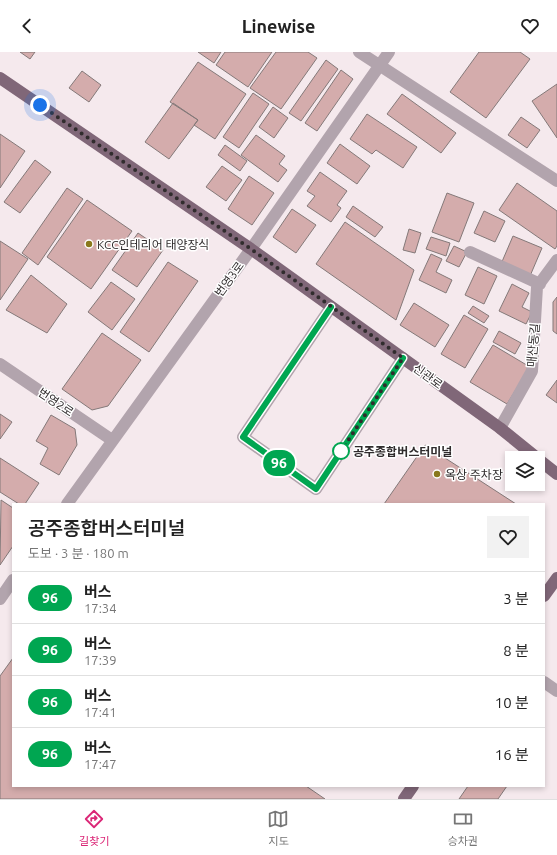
<!DOCTYPE html>
<html lang="ko">
<meta charset="utf-8">
<style>
body{margin:0;font-family:Ubuntu,"Noto Sans KR",sans-serif;background:#f2f2f2;color:#222;height:100vh;display:flex;flex-direction:column;font-size:15px;white-space:nowrap}
*{box-sizing:border-box;margin:0}
p{font-size:13px;color:#767676}
.icon{flex:none;width:22px;height:22px;fill:none;stroke:currentColor;stroke-width:2;stroke-linecap:round;stroke-linejoin:round}
.map{position:relative;flex:1;overflow:hidden}
.side{position:absolute;left:12px;top:451px;width:533px;height:284px;display:flex;flex-direction:column;background:#fff;border-radius:0px;box-shadow:0 2px 6px #0003}
.side>*{flex:none}
.badge{padding:0 8px;border-radius:13px;font-size:14px;line-height:26px}
.buttons{position:absolute;left:505px;top:399px;display:grid;gap:8px}
.buttons a{display:grid;place-items:center;width:40px;height:40px;border-radius:0px;background:#fff;box-shadow:0 2px 6px #0003;font-size:20px}
.you{position:absolute;width:20px;height:20px;margin:-10px;border:3px solid #fff;border-radius:50%;background:#1a73e8;box-shadow:0 0 0 6px #1a73e833}
.map>.badge{position:absolute;translate:-50% -50%;box-shadow:0 0 0 2px #fff}
.round{display:grid;place-items:center;flex:none;width:42px;height:42px;border-radius:0px;background:#f2f2f2}
.head{display:flex;align-items:center;justify-content:space-between;height:68px;padding:0 16px}
h1{font-size:19px;font-weight:600;line-height:30px}
ul{padding:0;list-style:none}
li{display:flex;align-items:center;gap:12px;height:52px;padding:0 16px;border-top:1px solid #e0e0e0}
li div{flex:1}
li b{display:block;font-size:15px}
li em{font-style:normal}
li .badge{min-width:44px;font-weight:700;text-align:center}
header{display:flex;justify-content:space-between;align-items:center;height:52px;padding:0 16px;background:#fff;font-size:18px;font-weight:600}
.tab-bar{display:flex;justify-content:space-around;align-items:center;height:56px;border-top:1px solid #e0e0e0;background:#fff;font-size:11px;color:#767676}
.tab-bar a{display:grid;justify-items:center;gap:2px}
.tab-bar .active{color:#db2777}
.map>svg:first-child{display:block}
.building{fill:#d4acac;stroke:#847979}
.lines{fill:none;stroke-linecap:round;stroke-linejoin:round}
.minor{stroke:#b2a4ad;stroke-width:12}
.major{stroke:#806778;stroke-width:12}
.line-casing{stroke:#fff;stroke-width:9}
.line{stroke:#00a651;stroke-width:6}
.walk{stroke:#302c2d;stroke-width:4;stroke-dasharray:0 7.2}
.poi-dot{fill:#89781c;stroke:#fff;stroke-width:1.5}
.stop-dot{fill:#fff;stroke:#00a651;stroke-width:2}
.labels{text-anchor:middle;dominant-baseline:central;stroke-width:3;stroke-linejoin:round;paint-order:stroke}
.poi-label{font-size:12px;fill:#302c2d;stroke:#fff;text-anchor:start}
.street-label{font-size:12px;fill:#302c2d;stroke:#fff}
.stop-label{font-size:12px;font-weight:bold;fill:#302c2d;stroke:#fff;text-anchor:start}
</style>
<header><svg class="icon" aria-label="back" viewBox="0 0 24 24"><path d="M15 5l-7 7 7 7"/></svg>Linewise<svg class="icon" aria-label="heart" viewBox="0 0 24 24"><path d="M12 20l-8-8c-3-5 5-10 8-4 3-6 11-1 8 4z"/></svg></header>
<div class="map">
<svg width="557" height="747" viewBox="0 0 557 747">
<rect width="100%" height="100%" fill="#f5e9ed"/>
<!-- building -->
<path class="building" d="M20,0h15l-5,7z
M198,0h23l-7,11z
M225,0h47l-24,35 -32,-22z
M276,0h32l9,6 -36,51 -31,-21z
M479,0h41l10,7 -44,59 -36,-26z
M326,8l12,9 -37,52 -12,-8z
M198,10l48,32 -31,45 -21,-14 4,-5 -28,-18z
M341,18l12,9 -36,52 -12,-8z
M82,19l19,14 -12,17 -20,-14z
M557,32v54l-25,-37z
M253,41l16,11 -30,44 -16,-11z
M402,42l54,39 -15,20 -54,-39z
M173,51l25,17 -29,39 -24,-17z
M273,55l15,11 -14,20 -15,-11z
M367,62l50,33 -14,21 -27,-18 -4,4 -22,-15z
M521,65l19,13 -13,18 -19,-13z
M0,82l25,17 -25,37z
M256,83l29,21 -6,8 8,6 -9,12 -37,-27z
M340,92l30,22 -13,18 -30,-21z
M225,93l22,16 -7,10 -22,-16z
M35,108l16,12 -31,41 -16,-11z
M222,114l20,14 -16,21 -20,-14z
M320,120l27,19 -10,14 4,3 -10,14 -24,-16 8,-10 -8,-5z
M249,124l25,17 -22,32 -24,-16z
M517,131l40,28v35l-2,3 -56,-39z
M67,136l16,11 -45,66 -16,-12z
M447,141l27,10 -15,39 -27,-10z
M87,148l45,31 -41,58 -44,-32z
M353,154l30,21 -8,10 -29,-20z
M292,157l24,16 -20,28 -23,-16z
M484,159l21,10 -10,21 -21,-9z
M345,170l69,48 -18,50 -80,-56z
M409,177l12,4 -6,20 -12,-3z
M138,181l25,17 -26,37 -25,-17z
M513,184l29,12 -12,28 -29,-12z
M431,185l19,6 -4,13 -20,-7z
M0,189l28,18 -28,41z
M454,194l13,6 -8,15 -13,-6z
M431,202l11,5 -6,13 16,8 -6,13 -27,-13z
M168,210l30,19 -49,71 -29,-20z
M478,215l19,9 -13,28 -19,-9z
M31,223l36,29 -20,29 -41,-23z
M111,230l24,17 -23,31 -24,-18z
M512,232l17,9 -7,14 10,5 -6,12 -27,-13z
M557,245v37l-4,-3v-29z
M414,251l35,22 -14,22 -35,-22z
M473,254l16,10 -5,7 -16,-10z
M464,263l24,14 -23,39 -24,-14z
M499,279l22,12 -6,11 -22,-12z
M102,281l39,27 -33,46 -16,4 -30,-21z
M493,293l37,22 -23,37 -37,-22z
M557,328v23l-11,-8z
M0,362l12,8 -12,17z
M51,363l24,14 2,16 -18,30 -19,-11 8,-16 -12,-7z
M425,393l91,59h-132z
M0,406l39,25 -14,21h-6l-19,-12z
M1,448l12,8v38l-13,19z
M13,606v128h293l19,13h-325v-123z
M468,734h39l-9,13h-39z"/>
<g class="lines">
<!-- minor -->
<path class="minor" d="M359,0l198,129
M470,200l70,32
M331,255l-88,130 73,52 87,-131
M0,312l112,76
M500,376l32,-57 5,-84 20,-27
M67,452l184,-255 138,-197
M0,547l13,-19
M544,630l13,9"/>
<!-- major -->
<path class="major" d="M0,26l251,171 249,179 37,30
M538,407l19,15
M544,544l13,-18
M404,747l9,-13"/>
</g>
<g class="lines">
<defs>
<path id="line" d="M331,255l-88,130 73,52 87,-131"/>
</defs>
<!-- line casing -->
<use href="#line" class="line-casing"/>
<!-- line -->
<use href="#line" class="line"/>
<!-- walk -->
<path class="walk" d="M40,53l211,144 152,109 -62,93"/>
</g>
<!-- markers -->
<g class="poi-dot">
<circle cx="89" cy="192" r="4"/>
<circle cx="437" cy="422" r="4"/>
</g>
<circle class="stop-dot" cx="341" cy="399" r="8"/>
<g class="labels">
<!-- poi labels -->
<g class="poi-label">
<text x="97" y="192">KCC인테리어 태양장식</text>
<text x="445" y="422">옥상 주차장</text>
</g>
<!-- street labels -->
<g class="street-label">
<text transform="translate(229 227) rotate(-54)">번영3로</text>
<text transform="translate(533 293) rotate(-85)">매산동길</text>
<text transform="translate(428 324) rotate(36)">신관로</text>
<text transform="translate(56 350) rotate(34)">번영2로</text>
</g>
<!-- stop labels -->
<g class="stop-label">
<text x="353" y="399">공주종합버스터미널</text>
</g>
</g>
</svg>
<div class="buttons">
<a><svg class="icon" aria-label="layers" viewBox="0 0 24 24"><path d="M12 4l9 5-9 5-9-5zM3 14l9 5 9-5"/></svg></a>
</div>
<div class="you" style="left:40px;top:53px"></div>
<b class="badge" style="left:279px;top:411px;background:#00a651;color:#fff">96</b>
<section class="side">
<div class="head"><div><h1>공주종합버스터미널</h1><p>도보 · 3 분 · 180 m</p></div><a class="round"><svg class="icon" aria-label="heart" viewBox="0 0 24 24"><path d="M12 20l-8-8c-3-5 5-10 8-4 3-6 11-1 8 4z"/></svg></a></div>
<ul>
<li><span class="badge" style="background:#00a651;color:#fff">96</span><div><b>버스</b><p>17:34</p></div><em>3 분</em></li>
<li><span class="badge" style="background:#00a651;color:#fff">96</span><div><b>버스</b><p>17:39</p></div><em>8 분</em></li>
<li><span class="badge" style="background:#00a651;color:#fff">96</span><div><b>버스</b><p>17:41</p></div><em>10 분</em></li>
<li><span class="badge" style="background:#00a651;color:#fff">96</span><div><b>버스</b><p>17:47</p></div><em>16 분</em></li>
</ul>
</section>
</div>
<nav class="tab-bar">
<a class="active"><svg class="icon" aria-label="directions" viewBox="0 0 24 24"><path d="M12 3l9 9-9 9-9-9zM9 14v-3h6M13 9l2 2-2 2"/></svg>길찾기</a>
<a><svg class="icon" aria-label="map" viewBox="0 0 24 24"><path d="M3 6l6-2 6 2 6-2v14l-6 2-6-2-6 2zM9 4v14M15 6v14"/></svg>지도</a>
<a><svg class="icon" aria-label="tickets" viewBox="0 0 24 24"><path d="M3 7h18v10H3zM15 7v10"/></svg>승차권</a>
</nav>
